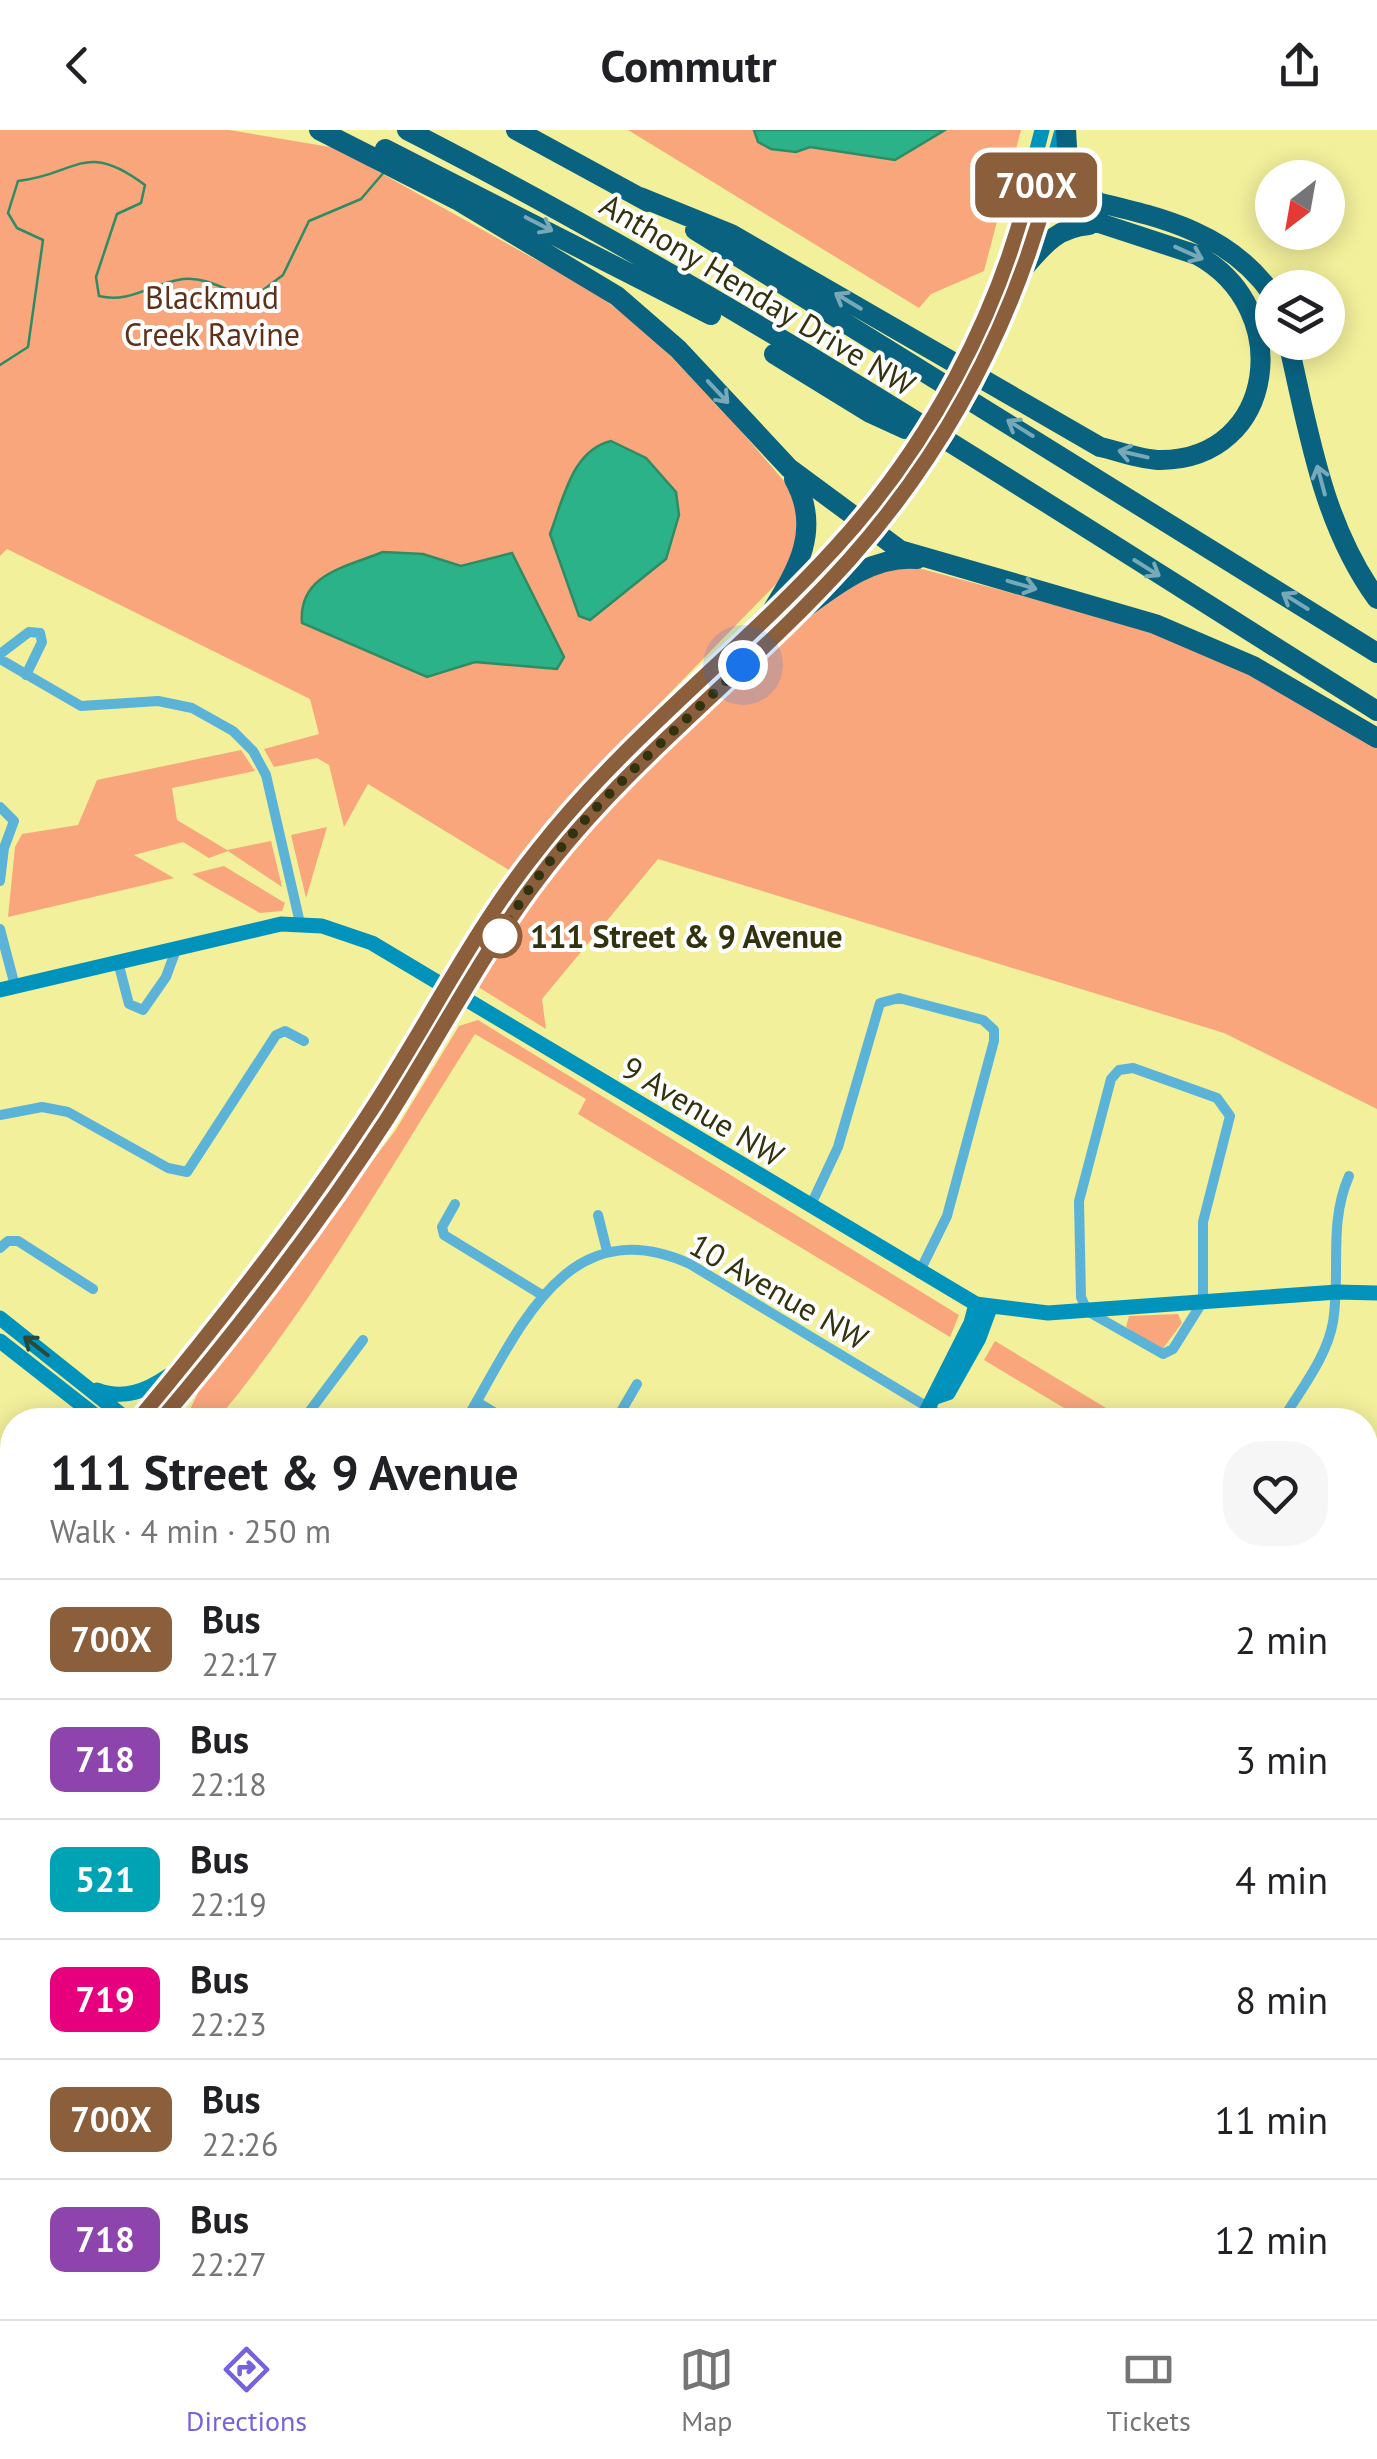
<!DOCTYPE html>
<meta charset="utf-8">
<style>
body{margin:0;font-family:"PT Sans",sans-serif;background:#f6f6f6;color:#202124;height:100vh;display:flex;flex-direction:column;font-size:38px;white-space:nowrap}
*{box-sizing:border-box;margin:0}
p{font-size:32px;color:#757577}
.icon{flex:none;width:55px;height:55px;fill:none;stroke:currentColor;stroke-width:2;stroke-linecap:round;stroke-linejoin:round}
.map{position:relative;flex:1;overflow:hidden}
.sheet{position:absolute;left:0px;top:1278px;width:1378px;height:912px;display:flex;flex-direction:column;background:#fff;border-radius:40px 40px 0 0;box-shadow:0 5px 25px #0003}
.sheet>*{flex:none}
.badge{padding:0 20px;border-radius:15px;font-size:35px;line-height:65px}
.needle{width:65px;rotate:211deg}
.controls{position:absolute;left:1255px;top:30px;display:grid;gap:20px}
.controls a{display:grid;place-items:center;width:90px;height:90px;border-radius:50%;background:#fff;box-shadow:0 5px 25px #0003;font-size:50px}
.you{position:absolute;width:50px;height:50px;margin:-25px;border:8px solid #fff;border-radius:50%;background:#1a73e8;box-shadow:0 0 0 15px #1a73e833}
.map>.badge{position:absolute;translate:-50% -50%;box-shadow:0 0 0 5px #fff}
.round{display:grid;place-items:center;flex:none;width:105px;height:105px;border-radius:40px;background:#f6f6f6}
.summary{display:flex;align-items:center;justify-content:space-between;height:170px;padding:0 50px}
h1{font-size:48px;font-weight:700;line-height:75px}
ul{padding:0;list-style:none}
li{display:flex;align-items:center;gap:30px;height:120px;padding:0 50px;border-top:2px solid #e0e0e0}
li div{flex:1}
li b{display:block;font-size:38px}
li em{font-style:normal}
li .badge{min-width:110px;font-weight:700;text-align:center}
header{display:flex;justify-content:space-between;align-items:center;height:130px;padding:0 50px;background:#fff;font-size:45px;font-weight:700}
.menu{display:flex;justify-content:space-around;align-items:center;height:140px;border-top:2px solid #e0e0e0;background:#fff;font-size:28px;color:#757577}
.menu a{display:grid;justify-items:center;gap:5px}
.menu .on{color:#7761dc}
.map>svg:first-child{display:block}
.green{fill:#f9a67c}
.water{fill:#2bb289;stroke:#2d8c64;stroke-width:2.5}
.lines{fill:none;stroke-linecap:round;stroke-linejoin:round}
.stream{stroke:#2d8c64;stroke-width:2.5}
.street{stroke:#5bb3d7;stroke-width:10}
.secondary{stroke:#0293bd;stroke-width:15}
.highway{stroke:#096380;stroke-width:20}
.secondary-bridge{stroke:#0293bd;stroke-width:15}
.oneway{stroke:#78a9b9}
.oneway2{stroke:#274a3a}
.line-casing{stroke:#fff;stroke-width:22}
.line{stroke:#8b5e3c;stroke-width:15}
.walk{stroke:#33320f;stroke-width:10;stroke-dasharray:0 18}
.stop-dot{fill:#fff;stroke:#8b5e3c;stroke-width:5}
.labels{text-anchor:middle;dominant-baseline:central;stroke-width:8;stroke-linejoin:round;paint-order:stroke}
.street-label{font-size:32px;fill:#33320f;stroke:#fff}
.park-label{font-size:32px;fill:#5f3119;stroke:#fff}
.stop-label{font-size:32px;font-weight:bold;fill:#33320f;stroke:#fff;text-anchor:start}
</style>
<header><svg class="icon" aria-label="back" viewBox="0 0 24 24"><path d="M15 5l-7 7 7 7"/></svg>Commutr<svg class="icon" aria-label="share" viewBox="0 0 24 24"><path d="M12 15V3M7 8l5-5 5 5M5 13v7h14v-7"/></svg></header>
<div class="map">
<svg width="1377" height="2189" viewBox="0 0 1377 2189">
<rect width="100%" height="100%" fill="#f2f09b"/>
<!-- green -->
<path class="green" d="M0,0h229l107,18 256,143 50,36 80,82 69,80 8,20 -1,38 -21,36 -216,222 -52,65 -141,-86 -24,43 -15,-62 -12,-7 -43,9 -10,-18 55,-15 -9,-35 -303,-150 -7,7z
M628,0h393l-37,141 -53,23 -12,14z
M907,435l247,66 90,37 133,78v363l-153,-76 -566,-174 -116,140 4,30 -71,-44 70,-103 53,-67 201,-195 65,-46z
M241,620l14,21 -83,17 5,32 50,30 44,-9 11,46 -54,-36 -19,7 -26,-16 -49,13 40,23 -166,39 7,-70 7,-13 56,-9 19,-45z
M327,697l-21,71 -15,-63z
M224,736l61,37 -3,8 -22,2 -68,-39z
M478,890l481,295 -9,22 -372,-223 8,-15 -111,-65c-83,130 -159,266 -258,386h-32l19,-40 191,-249 64,-105z
M1178,1184l4,9 -21,28 -35,-24 3,-11z
M995,1211l131,79h-42l-100,-60z
M12,1498v675l-12,-18v-648z
M15,2178h620l-1,11h-611z"/>
<!-- water -->
<path class="water" d="M754,0h191l-50,30 -85,-13 -14,5 -25,-3 -13,-7z
M611,311l35,17 30,34 3,23 -13,44 -76,61 -11,-4 -29,-82c13,-34 22,-84 61,-93z
M383,422l40,2 38,12 51,-13 52,104 -7,12 -82,-7 -48,15 -125,-54c-4,-49 44,-56 81,-71z
M1365,1852l12,14v90l-12,-7z"/>
<g class="lines">
<!-- stream -->
<path class="stream" d="M0,235l28,-18 15,-107 -26,-12 -9,-15 10,-32c59,-6 66,-42 127,4l-4,18 -24,11 -21,63 3,19c31,8 53,-13 84,-17 23,-3 46,13 68,20l32,-24 26,-54 52,-22 24,-28
M0,1870l12,-4
M294,2178l8,11
M543,2178l4,11
M123,2189l5,-11"/>
<!-- street -->
<path class="street" d="M0,524l29,-22 11,1 2,9 -16,33
M0,529l81,47 77,-5 34,7 41,23 20,20 13,24 34,148
M0,677l14,14 -10,27 -4,33
M0,799l15,57
M118,832l11,42 14,6 23,-33 11,-30
M1133,938l84,30 13,18 -27,106v79l-30,48 -10,5 -76,-43 -6,-14 -2,-96 32,-122 8,-9z
M0,985l42,-8 26,5 100,56 19,4 89,-137 9,-4 19,10
M455,1074l-13,23 2,8 98,60
M810,1077l28,-60 42,-144 19,-5 84,22 11,10v11l-47,175 -28,57
M598,1085l9,36
M0,1118l8,-7h10l75,48
M477,1272l30,18
M1283,1289c18,-30 44,-62 50,-97 8,-50 -5,-98 16,-146
M303,1290l60,-80
M466,1290c52,-87 99,-213 224,-156l259,156
M616,1290l21,-36
M1377,1547l-11,17 2,10 9,-4
M1365,1602l12,7
M1365,2064l12,-7
M724,2189l1,-11
M1119,2189l6,-11"/>
<!-- secondary -->
<path class="secondary" d="M976,207l37,-95 29,-112
M992,218l31,-79 38,-135
M822,458l91,-108
M0,860l281,-66 41,2 50,17 604,361 72,9 289,-21 40,1
M0,1188l128,102
M0,1211l101,79
M97,1260c27,10 49,1 71,-14
M936,1267l12,-4 31,-55 11,-30
M138,1290c81,-97 159,-197 229,-303 58,-88 104,-185 171,-268 109,-136 254,-239 360,-379
M161,1290l180,-234 162,-257 53,-73 40,-47 206,-201
M922,1290l49,-97 5,-19
M0,1438l12,-12
M0,1464l12,-13
M956,2178l19,11"/>
<!-- highway -->
<path class="highway" d="M319,0l138,70 160,96 61,53 111,119 111,82 255,74 98,42 124,72
M407,0c335,171 651,382 970,581
M516,0l132,72
M1066,0l2,33 29,39
M385,19l326,166
M1030,54c88,29 185,29 242,110
M640,67l91,37 369,213c19,4 41,13 61,13 116,-1 134,-152 36,-205l-171,-56
M695,100l682,423
M1023,139c21,-24 33,-41 66,-44
M1288,212c21,90 34,181 89,257
M774,224l96,59 35,16
M770,484c28,-45 52,-85 24,-135
M795,485c36,-26 75,-60 122,-56"/>
<!-- secondary-bridge -->
<path class="secondary-bridge" d="M898,340l48,-75 30,-58
M913,350l27,-38 52,-94"/>
</g>
<!-- one-way arrows -->
<defs><path id="oneway-shaft" d="M-6 0H5M1.5-3L5.5 0L1.5 3" fill="none" stroke-width="1.6" stroke-linecap="round" stroke-linejoin="round" transform="scale(2.5)"/></defs>
<g class="oneway">
<use href="#oneway-shaft" transform="translate(539 94) rotate(27)"/>
<use href="#oneway-shaft" transform="translate(1189 123) rotate(24)"/>
<use href="#oneway-shaft" transform="translate(848 171) rotate(-149)"/>
<use href="#oneway-shaft" transform="translate(718 262) rotate(47)"/>
<use href="#oneway-shaft" transform="translate(1020 298) rotate(-148)"/>
<use href="#oneway-shaft" transform="translate(1133 324) rotate(-167)"/>
<use href="#oneway-shaft" transform="translate(1321 350) rotate(-105)"/>
<use href="#oneway-shaft" transform="translate(1147 438) rotate(32)"/>
<use href="#oneway-shaft" transform="translate(1022 455) rotate(16)"/>
<use href="#oneway-shaft" transform="translate(1295 471) rotate(-148)"/>
</g>
<use class="oneway2" href="#oneway-shaft" transform="translate(36 1216) rotate(-142)"/>
<g class="lines">
<defs>
<path id="line" d="M138,1290c81,-97 159,-197 228,-302 59,-88 105,-185 171,-267 87,-112 203,-199 298,-303 93,-101 163,-231 195,-364l18,6c-37,137 -103,262 -198,369 -99,111 -222,200 -311,319 -57,75 -101,161 -152,241 -68,105 -145,205 -226,301"/>
</defs>
<!-- line casing -->
<use href="#line" class="line-casing"/>
<!-- line -->
<use href="#line" class="line"/>
<!-- walk -->
<path class="walk" d="M500,806c58,-106 158,-188 243,-271"/>
</g>
<!-- markers -->
<circle class="stop-dot" cx="500" cy="806" r="20"/>
<g class="labels">
<!-- street labels -->
<g class="street-label">
<text transform="translate(758 164) rotate(31)">Anthony Henday Drive NW</text>
<text transform="translate(703 981) rotate(31)">9 Avenue NW</text>
<text transform="translate(779 1161) rotate(30)">10 Avenue NW</text>
</g>
<!-- park labels -->
<g class="park-label">
<text x="212" y="167">Blackmud<tspan x="212" dy="37">Creek Ravine</tspan></text>
</g>
<!-- stop labels -->
<g class="stop-label">
<text x="530" y="806">111 Street &amp; 9 Avenue</text>
</g>
</g>
</svg>
<div class="controls">
<a><svg class="needle" viewBox="-14 -14 28 28"><path d="M0-13l5 13h-10z" fill="#e53935"/><path d="M0 13l5-13h-10z" fill="#757577"/></svg></a>
<a><svg class="icon" aria-label="layers" viewBox="0 0 24 24"><path d="M12 4l9 5-9 5-9-5zM3 14l9 5 9-5"/></svg></a>
</div>
<div class="you" style="left:743px;top:535px"></div>
<b class="badge" style="left:1036px;top:55px;background:#8b5e3c;color:#fff">700X</b>
<section class="sheet">
<div class="summary"><div><h1>111 Street &amp; 9 Avenue</h1><p>Walk · 4 min · 250 m</p></div><a class="round"><svg class="icon" aria-label="heart" viewBox="0 0 24 24"><path d="M12 20l-8-8c-3-5 5-10 8-4 3-6 11-1 8 4z"/></svg></a></div>
<ul>
<li><span class="badge" style="background:#8b5e3c;color:#fff">700X</span><div><b>Bus</b><p>22:17</p></div><em>2 min</em></li>
<li><span class="badge" style="background:#8e44ad;color:#fff">718</span><div><b>Bus</b><p>22:18</p></div><em>3 min</em></li>
<li><span class="badge" style="background:#00a3b4;color:#fff">521</span><div><b>Bus</b><p>22:19</p></div><em>4 min</em></li>
<li><span class="badge" style="background:#e6007e;color:#fff">719</span><div><b>Bus</b><p>22:23</p></div><em>8 min</em></li>
<li><span class="badge" style="background:#8b5e3c;color:#fff">700X</span><div><b>Bus</b><p>22:26</p></div><em>11 min</em></li>
<li><span class="badge" style="background:#8e44ad;color:#fff">718</span><div><b>Bus</b><p>22:27</p></div><em>12 min</em></li>
</ul>
</section>
</div>
<nav class="menu">
<a class="on"><svg class="icon" aria-label="directions" viewBox="0 0 24 24"><path d="M12 3l9 9-9 9-9-9zM9 14v-3h6M13 9l2 2-2 2"/></svg>Directions</a>
<a><svg class="icon" aria-label="map" viewBox="0 0 24 24"><path d="M3 6l6-2 6 2 6-2v14l-6 2-6-2-6 2zM9 4v14M15 6v14"/></svg>Map</a>
<a><svg class="icon" aria-label="tickets" viewBox="0 0 24 24"><path d="M3 7h18v10H3zM15 7v10"/></svg>Tickets</a>
</nav>
